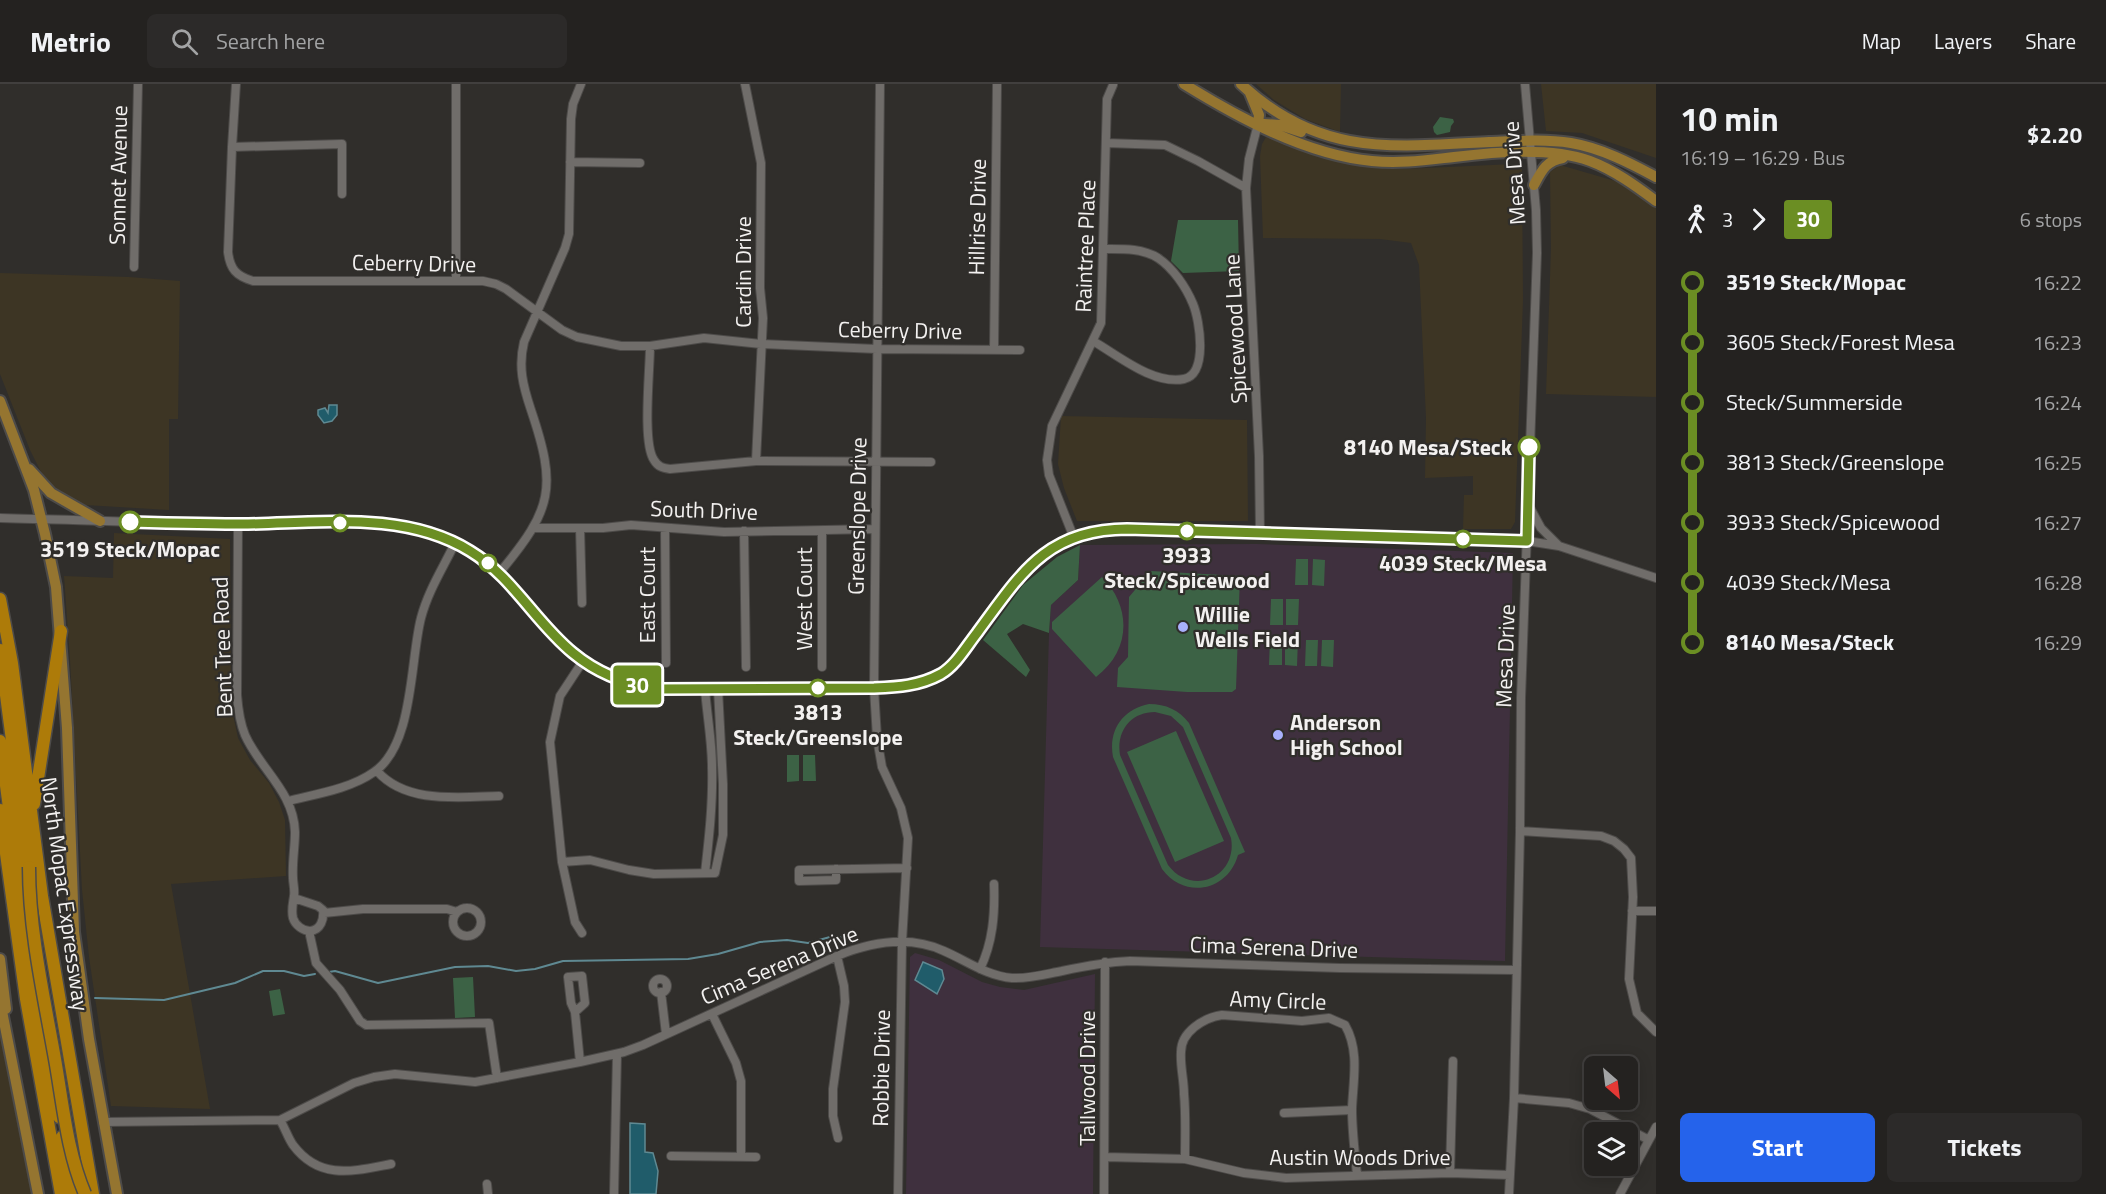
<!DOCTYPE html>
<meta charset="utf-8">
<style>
body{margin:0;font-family:"Titillium Web",sans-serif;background:#2c2a29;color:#f1f3f6;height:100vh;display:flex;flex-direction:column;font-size:22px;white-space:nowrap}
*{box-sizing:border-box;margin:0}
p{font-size:20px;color:#a3a4a5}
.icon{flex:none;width:33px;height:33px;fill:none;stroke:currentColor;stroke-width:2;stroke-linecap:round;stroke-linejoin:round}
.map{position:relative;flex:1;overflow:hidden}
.drawer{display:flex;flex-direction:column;background:#242220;width:450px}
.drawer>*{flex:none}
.badge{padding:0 12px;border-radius:4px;font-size:21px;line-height:39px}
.needle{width:39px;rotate:152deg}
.fabs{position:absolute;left:1584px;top:972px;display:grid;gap:12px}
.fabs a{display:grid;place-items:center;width:54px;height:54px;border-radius:9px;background:#242220;box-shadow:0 3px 15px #0003,0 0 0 2px #413f3e;font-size:30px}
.map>.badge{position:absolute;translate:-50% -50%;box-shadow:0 0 0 3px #fff}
.legs{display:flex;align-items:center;gap:9px;height:66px;padding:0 24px;font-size:20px}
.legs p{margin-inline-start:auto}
.overview{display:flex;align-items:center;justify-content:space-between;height:102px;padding:0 24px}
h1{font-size:33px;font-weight:700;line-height:45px}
.action{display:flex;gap:12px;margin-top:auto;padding:12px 24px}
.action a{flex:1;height:69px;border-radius:9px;background:#2563eb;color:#fff;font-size:24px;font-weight:700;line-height:69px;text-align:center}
.action a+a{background:#2c2a29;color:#f1f3f6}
ul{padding:0 24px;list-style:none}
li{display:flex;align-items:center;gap:21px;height:60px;font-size:22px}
li i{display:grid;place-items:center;width:9px;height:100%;margin:0 8px;background:currentColor}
li i::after{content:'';width:15px;height:15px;margin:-8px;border:4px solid;border-radius:50%;background:#242220}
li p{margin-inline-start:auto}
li:first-child i{background:linear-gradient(#0000 50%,currentColor 0)}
li:last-child i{background:linear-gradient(currentColor 50%,#0000 0)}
header{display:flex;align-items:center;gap:36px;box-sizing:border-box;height:84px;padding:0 30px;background:#242220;border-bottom:2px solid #413f3e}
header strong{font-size:28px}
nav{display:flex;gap:33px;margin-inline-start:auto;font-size:21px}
.search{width:420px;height:54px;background:#2c2a29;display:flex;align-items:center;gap:15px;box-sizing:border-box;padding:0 21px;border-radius:9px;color:#a3a4a5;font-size:22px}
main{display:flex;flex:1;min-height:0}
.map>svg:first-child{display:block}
.commercial{fill:#3d3524}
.education{fill:#3f303e}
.green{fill:#3c6245;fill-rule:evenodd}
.water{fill:#205c6a;stroke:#5f8992;stroke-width:1.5}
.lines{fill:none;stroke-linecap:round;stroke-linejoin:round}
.stream{stroke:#5f8992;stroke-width:2}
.minor-casing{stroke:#4d4b49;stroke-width:10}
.major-casing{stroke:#4d4b49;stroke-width:14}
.highway-casing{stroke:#4d4b49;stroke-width:15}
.minor{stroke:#706d6a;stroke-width:8}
.major{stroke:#957530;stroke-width:10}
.highway{stroke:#ad7b09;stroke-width:12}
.highway-bridge-casing{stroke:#4d4b49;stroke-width:15;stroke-linecap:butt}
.highway-bridge{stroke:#ad7b09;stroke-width:12}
.line-1-casing{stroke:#fff;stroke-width:14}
.line-1{stroke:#6b8e23;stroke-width:9}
.stop-1-dot{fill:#fff;stroke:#6b8e23;stroke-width:3}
.poi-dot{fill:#a9b0fc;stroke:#302e2b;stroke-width:2}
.labels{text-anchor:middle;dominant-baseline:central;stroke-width:4.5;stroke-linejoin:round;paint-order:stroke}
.street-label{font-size:22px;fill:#f3f1f0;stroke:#302e2b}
.stop-label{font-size:22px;font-weight:bold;fill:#f3f1f0;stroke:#302e2b}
.poi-label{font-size:22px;font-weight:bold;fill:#f3f1f0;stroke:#302e2b;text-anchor:start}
</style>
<header>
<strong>Metrio</strong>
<div class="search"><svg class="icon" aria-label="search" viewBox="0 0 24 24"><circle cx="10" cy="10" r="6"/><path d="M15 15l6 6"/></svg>Search here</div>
<nav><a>Map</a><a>Layers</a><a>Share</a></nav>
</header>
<main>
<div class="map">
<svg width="1656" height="1110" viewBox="0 0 1656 1110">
<rect width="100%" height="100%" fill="#302e2b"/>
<!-- commercial -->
<path class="commercial" d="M1256,0h85l-1,48 -35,-13 -31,-19z
M1541,0h115v74l-74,-25 -36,-2z
M1266,53l9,1 47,20 41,8 40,3 111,-5 8,5 1,131 -8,222 -4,7h-48l1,-34h9v-19l-48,2 1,-60 -7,-153 -8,-22 -31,-4 -117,-1 -3,-82 2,-12z
M1560,81l62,18 34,25v189l-110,-3 5,-145 -1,-77z
M0,189l129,4 51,4 -2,138h-9v91l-84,-5 -25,-11 -16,-16 -14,-28 -30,-76z
M1061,332l186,4 1,101h-171l-13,-33 -6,-24z
M114,449l116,6 1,166 7,33 12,22 19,23 10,19 6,18 1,56 -115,8 39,225 -99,-3 -22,-149 -7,-67 -12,-230 -6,-84 49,2z
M0,946l28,141 4,23h-32z"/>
<!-- education -->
<path class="education" d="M1256,460l257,9 -8,408 -465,-14 9,-314 2,-28 27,-25 2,-35z
M915,869l24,7 43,22 18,5 24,3 71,-16 -2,220h-187l4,-237z"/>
<!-- green -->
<path class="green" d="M1440,33l13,2 1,3 -3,4 -1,6 -13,3 -3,-3 -1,-5z
M1178,136h60l1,51 -56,2 -12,-12z
M1080,461l-2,35 -27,25 -2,28 -26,-9 -16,10 23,36 -4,7 -43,-37 40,-55 34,-28z
M1296,475h12v26h-13z
M1313,475l12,1 -1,26 -12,-1z
M1151,487l89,5 -4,113 -4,3h-45l-70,-5 1,-19 10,-11 1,-60z
M1102,493c30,30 29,74 -6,100l-44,-48v-7z
M1271,515h12v26h-13z
M1286,515h13l-1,26h-12z
M1270,555h12v26h-13z
M1285,555h13l-1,27 -12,-1z
M1306,556h12l-1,26h-12z
M1322,556h12l-1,27 -12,-1z
M1149,620c17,0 30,6 40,19l56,129 -7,3c-10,36 -53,45 -76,14l-49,-112c-5,-27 10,-48 36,-53zM1155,628l16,4 12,11 48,111c7,39 -39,59 -63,27l-48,-110c-4,-24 11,-43 35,-43z
M1176,647l48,110 -49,21 -48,-110z
M787,671h12v26l-12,1z
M803,671h12l1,26h-13z
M473,893l2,40 -20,1 -2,-40z
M280,905l5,25 -12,2 -4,-25z"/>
<!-- water -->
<path class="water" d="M329,321h8v10l-5,6 -8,2 -6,-8v-5l7,-2 3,5z
M923,878l19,8 2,9 -7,15 -22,-14z
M630,1039l15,1v28l8,1 5,18 -2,23h-26z"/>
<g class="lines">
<!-- stream -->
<path class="stream" d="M329,888l6,-1 43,12 77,-16 33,-1 28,5 19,-2 28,-8 125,-2 30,-5 42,-12 27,-2 21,3 22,-6 19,1
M95,914l69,2 71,-17 28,-12h21l20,5 11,-2"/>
<defs>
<path id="minor" d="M236,0l-4,63 -4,105c2,17 8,24 25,29h230l13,3 10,5 56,41 15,7 44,9h29l54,-8 57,6 116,5 143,1
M745,0l16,79 -1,125 3,30 -7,143
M880,0l-6,604 3,50 5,29 19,41 7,30 -6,104 -4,252
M1258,40l-9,35 -3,29 13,268 1,78
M1106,59l59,2 33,16 48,27
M232,63l110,-3v50
M570,78l70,1
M134,183l4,-183
M456,196v-196
M1093,257c26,15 60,44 91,38 24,-5 16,-58 9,-75 -7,-17 -20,-36 -35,-46 -16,-10 -36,-9 -54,-9
M650,262c0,24 -8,97 4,114 4,7 9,8 16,9l86,-8 175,1
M994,266l3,-266
M1528,420l13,24 17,17
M0,434c79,2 157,5 236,6 58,0 155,-12 207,13 20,9 41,20 57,36 57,53 68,102 155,116l219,-1 35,-2 34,-13 14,-13 67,-89c29,-28 63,-42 103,-42l400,12 32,5 97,32
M238,440l-1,171c1,13 3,28 8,40 15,34 49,57 50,97 0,15 -3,30 -2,46 0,5 2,12 1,18 -1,7 -3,14 -1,22 2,7 10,13 17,13 11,-1 14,-12 13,-21l-5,-4 -24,-8
M533,444h70l28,-3 93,7 150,-3
M580,444l2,75
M665,444l1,135
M744,447l2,136
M822,447v136
M1074,454l-25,-63 -2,-15 5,-34 49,-103 6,-224 6,-14
M500,488c53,-63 57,-85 31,-162 -8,-24 -13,-43 -7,-68l41,-94 4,-14 2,-115 2,-15 8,-20
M377,687c29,33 81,26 122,25
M288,717c28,-7 62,-12 86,-29 40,-27 36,-112 47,-154 7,-27 22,-50 34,-75
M1520,747l81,5 13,5 10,8 7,9 2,39 -4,82 8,34 19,19
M562,778l28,-2 39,10 25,4 61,-1 8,-38v-51l-5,-95
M836,785v11l-37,1v-11l108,-2
M705,789c4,-35 8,-70 7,-106 0,-25 -5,-52 -7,-78
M453 838a14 14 0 1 1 28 0a14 14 0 1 1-28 0Z
M1632,827h24
M324,829l39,-4h84l10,3
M309,847l7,32 24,27 20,31 6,4 123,-2 8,55
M582,849l-7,-11 -13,-60 -12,-120 10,-46 23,-35
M837,872l7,30 1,16 -12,87v27l5,22
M980,885c13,-27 15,-55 14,-85
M653 902a7 7 0 1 1 14 0a7 7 0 1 1-14 0Z
M661,908l5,42
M575,928l-4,-9 -3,-26 14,-1 3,27 -10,9 5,50
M712,930l24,49 5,18v76
M1514,1014l55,5 21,6 59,31
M1284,1029l68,-3
M280,1036c5,8 8,18 13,25 27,36 61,26 98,19
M103,1038l177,-2 74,-37 20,-6 21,-3 80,8 105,-20 44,-10 19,-7 194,-89c34,-14 72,-21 107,-5 23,10 43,25 68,27 17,1 34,-4 50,-7 23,-5 45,-9 68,-10l210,7 176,2
M671,1072l85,1
M1105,1073l80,2 59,14 42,5 164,-5 60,2
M1185,1075c0,-22 1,-44 -1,-65 0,-14 -4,-28 -3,-42 0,-20 22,-34 41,-37l80,6 27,-3 16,7c15,26 8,56 7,84 0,22 3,45 5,66
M1450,1089l3,-112
M487,1100l1,10
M614,1110l3,-140
M1104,1110l1,-232
M1509,1110l5,-96 6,-267 1,-133 16,-445 -1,-43 -11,-126
M1620,1110l36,-67"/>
<path id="major" d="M1184,0c55,34 123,71 188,77 28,3 55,-1 82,-4 41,-5 97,-10 136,4 24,9 46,25 66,40
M1241,0c78,73 151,63 248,58 28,-1 55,-3 82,1 30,5 59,20 85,34
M1250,9l9,22 -1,9
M1264,40l16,1 21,7
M1534,101c8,-15 12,-24 29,-27
M0,317l34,89 11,44 11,53 11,141 7,204 15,107 28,155
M29,385l22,24 49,28
M0,875l6,50
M0,917l38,193"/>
<path id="highway" d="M0,515l12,64 30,233 51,298
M0,566l30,226
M0,657l26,193 33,183
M34,720l27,-173
M0,726l26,189 35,195
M62,1053l11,57"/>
</defs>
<!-- minor casing -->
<use href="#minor" class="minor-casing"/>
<!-- major casing -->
<use href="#major" class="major-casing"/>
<!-- highway casing -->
<use href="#highway" class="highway-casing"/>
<!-- minor -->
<use href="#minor" class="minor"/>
<!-- major -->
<use href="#major" class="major"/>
<!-- highway -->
<use href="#highway" class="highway"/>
<defs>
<path id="highway-bridge" d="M29,783c0,63 15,130 26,192 8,45 12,93 30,135"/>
</defs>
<!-- highway-bridge casing -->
<use href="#highway-bridge" class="highway-bridge-casing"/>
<!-- highway-bridge -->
<use href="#highway-bridge" class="highway-bridge"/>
</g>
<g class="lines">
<defs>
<path id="line-1" d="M130,438c39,1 79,2 118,2 74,-1 157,-13 222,27 43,26 65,71 103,102 24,20 52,31 83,36l218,-1c24,-1 45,-2 67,-14 15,-9 25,-27 36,-41 43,-58 69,-104 150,-104l400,12 2,-94"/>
</defs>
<!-- line-1 casing -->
<use href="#line-1" class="line-1-casing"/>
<!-- line-1 -->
<use href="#line-1" class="line-1"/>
</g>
<!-- markers -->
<g class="stop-1-dot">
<circle cx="1529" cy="363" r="10"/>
<circle cx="130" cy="438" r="10"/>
<circle cx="340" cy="439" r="8"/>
<circle cx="1187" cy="447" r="8"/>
<circle cx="1463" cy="455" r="8"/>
<circle cx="488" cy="479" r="8"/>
<circle cx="818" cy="604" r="8"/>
</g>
<g class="poi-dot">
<circle cx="1183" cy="543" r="6"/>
<circle cx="1278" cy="651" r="6"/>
</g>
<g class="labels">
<!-- street labels -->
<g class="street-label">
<text transform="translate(1514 89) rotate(-94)">Mesa Drive</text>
<text transform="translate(118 91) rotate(-89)">Sonnet Avenue</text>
<text transform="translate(977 133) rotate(-89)">Hillrise Drive</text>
<text transform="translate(1085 162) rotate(-88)">Raintree Place</text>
<text transform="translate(414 179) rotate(1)">Ceberry Drive</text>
<text transform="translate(743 188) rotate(-90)">Cardin Drive</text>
<text transform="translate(1235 245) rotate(-93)">Spicewood Lane</text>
<text transform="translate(900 246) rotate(1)">Ceberry Drive</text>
<text transform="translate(704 426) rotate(2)">South Drive</text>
<text transform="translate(857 432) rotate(-89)">Greenslope Drive</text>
<text transform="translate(647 511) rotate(-90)">East Court</text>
<text transform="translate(804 515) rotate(-90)">West Court</text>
<text transform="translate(222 563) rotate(-92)">Bent Tree Road</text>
<text transform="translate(1505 572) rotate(-88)">Mesa Drive</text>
<text transform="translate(65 810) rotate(82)">North Mopac Expressway</text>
<text transform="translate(1274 863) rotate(2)">Cima Serena Drive</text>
<text transform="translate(779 881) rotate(-23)">Cima Serena Drive</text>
<text transform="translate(1278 916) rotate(2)">Amy Circle</text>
<text transform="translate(881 984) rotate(-89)">Robbie Drive</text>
<text transform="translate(1087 994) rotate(-90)">Tallwood Drive</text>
<text x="1360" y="1073">Austin Woods Drive</text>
</g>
<!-- stop labels -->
<g class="stop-label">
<text x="1512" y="363" text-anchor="end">8140 Mesa/Steck</text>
<text x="130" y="465">3519 Steck/Mopac</text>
<text x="1187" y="471">3933<tspan x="1187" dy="25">Steck/Spicewood</tspan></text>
<text x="1463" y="479">4039 Steck/Mesa</text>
<text x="818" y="628">3813<tspan x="818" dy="25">Steck/Greenslope</tspan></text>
</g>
<!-- poi labels -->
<g class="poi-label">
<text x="1195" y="530">Willie<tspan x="1195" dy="25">Wells Field</tspan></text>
<text x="1290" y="638">Anderson<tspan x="1290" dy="25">High School</tspan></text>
</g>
</g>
</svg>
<div class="fabs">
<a><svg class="needle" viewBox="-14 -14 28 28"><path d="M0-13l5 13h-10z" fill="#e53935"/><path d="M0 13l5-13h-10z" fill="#a3a4a5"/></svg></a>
<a><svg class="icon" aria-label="layers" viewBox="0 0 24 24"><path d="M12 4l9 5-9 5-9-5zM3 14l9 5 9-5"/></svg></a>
</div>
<b class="badge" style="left:637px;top:601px;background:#6b8e23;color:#fff">30</b>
</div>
<section class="drawer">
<div class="overview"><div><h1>10 min</h1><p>16:19 – 16:29 · Bus</p></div><b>$2.20</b></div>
<div class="legs"><svg class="icon" aria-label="walk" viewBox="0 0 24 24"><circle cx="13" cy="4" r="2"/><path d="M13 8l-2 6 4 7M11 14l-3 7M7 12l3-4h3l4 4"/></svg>3<svg class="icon" aria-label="forward" viewBox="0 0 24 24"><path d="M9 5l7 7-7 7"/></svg><b class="badge" style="background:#6b8e23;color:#fff">30</b><p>6 stops</p></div>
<ul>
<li><i style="color:#6b8e23"></i><b>3519 Steck/Mopac</b><p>16:22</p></li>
<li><i style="color:#6b8e23"></i><span>3605 Steck/Forest Mesa</span><p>16:23</p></li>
<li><i style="color:#6b8e23"></i><span>Steck/Summerside</span><p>16:24</p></li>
<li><i style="color:#6b8e23"></i><span>3813 Steck/Greenslope</span><p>16:25</p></li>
<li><i style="color:#6b8e23"></i><span>3933 Steck/Spicewood</span><p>16:27</p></li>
<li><i style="color:#6b8e23"></i><span>4039 Steck/Mesa</span><p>16:28</p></li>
<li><i style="color:#6b8e23"></i><b>8140 Mesa/Steck</b><p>16:29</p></li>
</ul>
<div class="action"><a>Start</a><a>Tickets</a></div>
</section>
</main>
